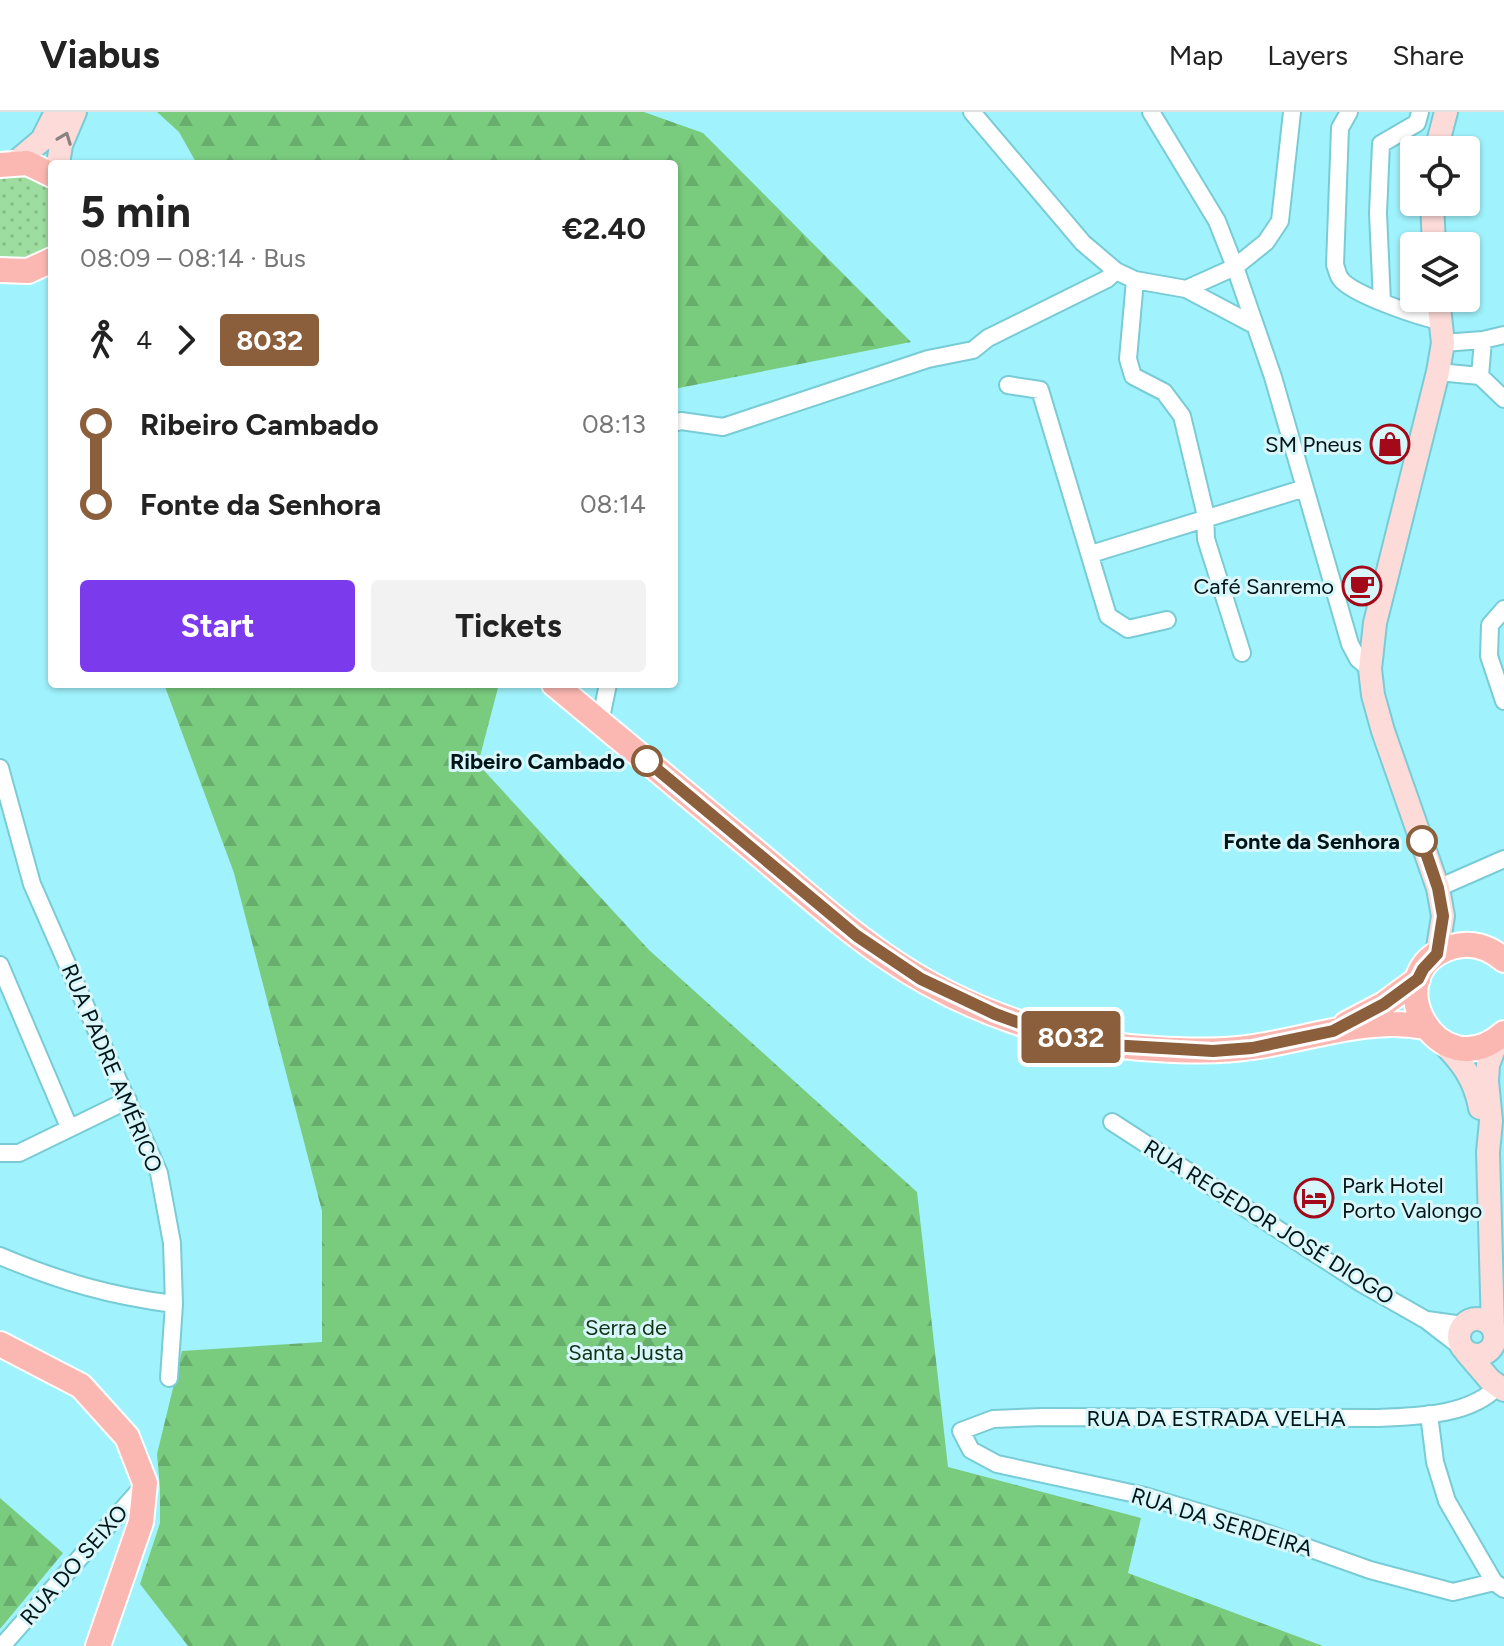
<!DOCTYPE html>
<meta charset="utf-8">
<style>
body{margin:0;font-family:Figtree,sans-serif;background:#f2f2f2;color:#222;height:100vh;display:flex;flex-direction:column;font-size:30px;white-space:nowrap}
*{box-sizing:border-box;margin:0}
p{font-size:26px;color:#767676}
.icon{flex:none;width:44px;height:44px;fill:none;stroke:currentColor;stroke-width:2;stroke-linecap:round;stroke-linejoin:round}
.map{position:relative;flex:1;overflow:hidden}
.panel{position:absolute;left:48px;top:48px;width:630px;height:528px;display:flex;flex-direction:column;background:#fff;border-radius:8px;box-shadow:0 2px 6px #0004}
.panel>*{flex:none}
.badge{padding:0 16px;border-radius:6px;font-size:28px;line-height:52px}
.tools{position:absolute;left:1400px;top:24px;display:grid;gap:16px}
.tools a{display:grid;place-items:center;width:80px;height:80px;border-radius:8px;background:#fff;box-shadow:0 2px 6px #0004;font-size:40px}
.map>.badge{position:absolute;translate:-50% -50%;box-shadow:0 0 0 4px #fff}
.legs{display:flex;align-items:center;gap:12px;height:88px;padding:0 32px;font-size:26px}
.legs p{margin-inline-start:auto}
.summary{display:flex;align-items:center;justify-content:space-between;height:136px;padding:0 32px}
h1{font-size:44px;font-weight:700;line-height:60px}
.action{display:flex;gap:16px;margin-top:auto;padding:16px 32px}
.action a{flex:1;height:92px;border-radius:8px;background:#7c3aed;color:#fff;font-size:32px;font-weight:700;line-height:92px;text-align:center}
.action a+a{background:#f2f2f2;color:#222}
ul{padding:0 32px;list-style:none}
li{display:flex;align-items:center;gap:28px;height:80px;font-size:30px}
li i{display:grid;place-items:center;width:12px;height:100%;margin:0 10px;background:currentColor}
li i::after{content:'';width:20px;height:20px;margin:-10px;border:6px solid;border-radius:50%;background:#fff}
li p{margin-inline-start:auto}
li:first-child i{background:linear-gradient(#0000 50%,currentColor 0)}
li:last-child i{background:linear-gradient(currentColor 50%,#0000 0)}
header{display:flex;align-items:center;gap:48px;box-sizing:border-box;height:112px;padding:0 40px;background:#fff;border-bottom:2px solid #e0e0e0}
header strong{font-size:38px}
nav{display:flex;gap:44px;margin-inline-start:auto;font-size:28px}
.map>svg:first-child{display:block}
.grass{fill:url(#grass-dots)}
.forest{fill:url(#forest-firs)}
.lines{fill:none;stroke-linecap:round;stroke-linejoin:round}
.street-casing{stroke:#79cbd5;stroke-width:20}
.secondary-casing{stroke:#79cbd5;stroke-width:26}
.primary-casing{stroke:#fff;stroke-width:28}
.street{stroke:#fff;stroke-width:16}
.secondary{stroke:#fddbd9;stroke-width:22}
.primary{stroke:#fbb8b2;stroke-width:24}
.oneway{stroke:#8b8182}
.line-1-casing{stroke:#fff;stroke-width:18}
.line-1{stroke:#8b5e3c;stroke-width:12}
.stop-1-dot{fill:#fff;stroke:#8b5e3c;stroke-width:4}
.labels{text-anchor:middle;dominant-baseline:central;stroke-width:6;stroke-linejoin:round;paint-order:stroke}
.poi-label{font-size:22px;fill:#001417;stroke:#d8f7fb;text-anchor:end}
.stop-label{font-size:22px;font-weight:bold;fill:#001417;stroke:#d8f7fb;text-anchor:end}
.street-label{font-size:22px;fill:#001417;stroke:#d8f7fb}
.park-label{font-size:22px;fill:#113214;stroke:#d8f7fb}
</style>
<header>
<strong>Viabus</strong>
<nav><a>Map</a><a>Layers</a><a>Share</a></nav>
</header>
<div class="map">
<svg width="1504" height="1534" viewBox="0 0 1504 1534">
<defs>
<pattern id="grass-dots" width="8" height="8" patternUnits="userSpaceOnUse" patternTransform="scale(2)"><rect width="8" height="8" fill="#9edda0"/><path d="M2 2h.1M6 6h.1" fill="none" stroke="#86bd89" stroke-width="1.8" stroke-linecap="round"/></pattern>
<pattern id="forest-firs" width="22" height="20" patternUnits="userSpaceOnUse" patternTransform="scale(2)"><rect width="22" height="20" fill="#79cb7e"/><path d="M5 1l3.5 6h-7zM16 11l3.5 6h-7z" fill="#67ad6c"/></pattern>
</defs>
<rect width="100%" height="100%" fill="#a0f3fd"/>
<!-- grass -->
<path class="grass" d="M14,59l30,8 8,8v60c-17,15 -30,15 -52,12v-85z"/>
<!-- forest -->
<path class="forest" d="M157,0h487l59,21 208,209 -237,47v-225h-477l-18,-32z
M164,572h335l-21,80 171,186 268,242 31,275 193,51 -13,55 195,73h-1135l-48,-62 20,-61v-35l-3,-34 25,-103 140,-9v-131l-88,-338z
M0,1386l63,55 -63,76z"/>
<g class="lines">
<defs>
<path id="street" d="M972,0l111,131 33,28 19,9 51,9 68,36
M1151,0l66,109 18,46 38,110 77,267 8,15 12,10
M1349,0l-9,16 -5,137c2,4 2,9 5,13 10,16 80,39 100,43
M1135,168l-7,79 5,17 31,16 18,24 23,96 1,27 36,114
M1186,177l49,-22 31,-25 14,-21 12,-109
M1382,190l-4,-89 3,-69 36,-21 3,-11
M1443,231l40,-3 21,-5
M1438,260l42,4
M1480,264l3,-36
M1480,264l24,23
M1008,273l32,5 68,226 20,13 39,-9
M674,311l7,-2 42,6 205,-68 45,-9 15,-12 119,-59 9,-8
M1091,442l214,-66
M1504,497l-14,16 -1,31 15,45
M600,611l8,-39
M0,656l32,116 127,289 13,70 2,61 -5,74
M1438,776l66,-29
M0,853l69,162
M1112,1010l249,161 65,37 35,27
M0,1041h19l109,-53
M0,1144c59,25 110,40 174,48
M1427,1208l36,5
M1429,1302l6,48 12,39 47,81 10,7
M1494,1470l-41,10 -83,-22 -115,-41 -110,-33 -148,-32 -26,-14 -10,-19 32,-12 49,-2 337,1c38,-2 91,-2 119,-32
M2,1534l142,-161"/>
<path id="secondary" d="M1436,38l10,-38
M16,50l26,-22 14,-28
M58,52l3,-19 14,-33
M1432,90l2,44
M1437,842l6,-38 -5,-28 -55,-157 -10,-36 -3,-26 5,-46 63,-251 5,-29 -5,-45
M1441,929c20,20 34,38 39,67
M1459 1225a18 18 0 1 1 36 0a18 18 0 1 1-36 0Z
M1493,1217l-5,-177 3,-31 -4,-40 1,-16 10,-27
M1466,1240l24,28 14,10"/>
<path id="primary" d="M0,53l27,-2 25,12
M0,158l28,1 24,-11
M554,572c65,54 130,108 195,162 45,37 88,77 136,110 79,55 176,88 271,93 32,2 65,3 97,-2 57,-8 114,-31 172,-20
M1504,848c-15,-13 -33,-19 -52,-13 -79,24 -15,145 52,86
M1346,912l38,-20 34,-25
M0,1232l81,42 46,51 18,46 -4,39 -43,124"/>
</defs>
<!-- street casing -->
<use href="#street" class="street-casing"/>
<!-- secondary casing -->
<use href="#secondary" class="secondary-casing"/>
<!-- primary casing -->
<use href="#primary" class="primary-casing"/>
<!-- street -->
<use href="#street" class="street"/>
<!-- secondary -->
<use href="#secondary" class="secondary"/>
<!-- primary -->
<use href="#primary" class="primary"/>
</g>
<!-- one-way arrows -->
<defs><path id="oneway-chevron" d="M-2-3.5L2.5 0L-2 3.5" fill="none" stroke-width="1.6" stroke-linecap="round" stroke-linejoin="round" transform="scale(2)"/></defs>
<use class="oneway" href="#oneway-chevron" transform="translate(65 26) rotate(-69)"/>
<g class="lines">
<defs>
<path id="line-1" d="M647,649l210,175 64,43 74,35 33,12 82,19 103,6 39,-3 81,-17 51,-27 34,-25 5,-10 14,-15 6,-38 -5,-28 -16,-47"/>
</defs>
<!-- line-1 casing -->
<use href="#line-1" class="line-1-casing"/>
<!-- line-1 -->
<use href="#line-1" class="line-1"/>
</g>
<!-- icons -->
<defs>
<symbol id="shop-ring" viewBox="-11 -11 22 22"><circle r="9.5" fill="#d8f7fb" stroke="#a30919" stroke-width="1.5"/><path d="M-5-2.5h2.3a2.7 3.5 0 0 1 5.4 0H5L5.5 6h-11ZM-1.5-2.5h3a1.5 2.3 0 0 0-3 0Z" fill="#a30919"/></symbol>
<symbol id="cafe-ring" viewBox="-11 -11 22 22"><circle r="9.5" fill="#d8f7fb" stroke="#a30919" stroke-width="1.5"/><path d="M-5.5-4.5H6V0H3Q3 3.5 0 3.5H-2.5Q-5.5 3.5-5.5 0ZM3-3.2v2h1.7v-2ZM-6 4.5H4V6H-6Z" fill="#a30919"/></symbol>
<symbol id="hotel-ring" viewBox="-11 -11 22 22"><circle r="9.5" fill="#d8f7fb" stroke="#a30919" stroke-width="1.5"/><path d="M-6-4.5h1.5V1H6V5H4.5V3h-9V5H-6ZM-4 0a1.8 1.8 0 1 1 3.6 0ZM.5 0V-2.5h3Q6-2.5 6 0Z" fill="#a30919"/></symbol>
</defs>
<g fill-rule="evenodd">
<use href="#shop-ring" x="1368" y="310" width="44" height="44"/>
<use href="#cafe-ring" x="1340" y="452" width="44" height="44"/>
<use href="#hotel-ring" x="1292" y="1064" width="44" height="44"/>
</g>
<!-- markers -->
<g class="stop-1-dot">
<circle cx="647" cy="649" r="14"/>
<circle cx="1422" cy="729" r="14"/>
</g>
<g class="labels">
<!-- poi labels -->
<g class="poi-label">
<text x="1362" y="332">SM Pneus</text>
<text x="1334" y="474">Café Sanremo</text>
<text x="1342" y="1073" text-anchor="start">Park Hotel<tspan x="1342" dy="25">Porto Valongo</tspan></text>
</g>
<!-- stop labels -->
<g class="stop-label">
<text x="625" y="649">Ribeiro Cambado</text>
<text x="1400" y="729">Fonte da Senhora</text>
</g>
<!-- street labels -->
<g class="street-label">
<text transform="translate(112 956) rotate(67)">RUA PADRE AMÉRICO</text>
<text transform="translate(1269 1110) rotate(32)">RUA REGEDOR JOSÉ DIOGO</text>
<text x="1216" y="1306">RUA DA ESTRADA VELHA</text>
<text transform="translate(1222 1410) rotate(17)">RUA DA SERDEIRA</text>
<text transform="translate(74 1453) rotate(-49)">RUA DO SEIXO</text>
</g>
<!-- park labels -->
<g class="park-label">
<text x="626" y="1215">Serra de<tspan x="626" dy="25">Santa Justa</tspan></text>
</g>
</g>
</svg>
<div class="tools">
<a><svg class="icon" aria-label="locate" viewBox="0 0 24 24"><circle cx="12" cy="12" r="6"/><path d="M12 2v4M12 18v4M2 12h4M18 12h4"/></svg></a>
<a><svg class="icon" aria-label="layers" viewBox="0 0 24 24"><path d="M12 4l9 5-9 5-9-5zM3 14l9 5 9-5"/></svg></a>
</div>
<b class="badge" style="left:1071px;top:925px;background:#8b5e3c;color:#fff">8032</b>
<section class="panel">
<div class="summary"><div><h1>5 min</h1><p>08:09 – 08:14 · Bus</p></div><b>€2.40</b></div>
<div class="legs"><svg class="icon" aria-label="walk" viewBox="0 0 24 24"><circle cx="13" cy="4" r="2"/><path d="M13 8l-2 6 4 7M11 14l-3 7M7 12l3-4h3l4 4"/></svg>4<svg class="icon" aria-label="forward" viewBox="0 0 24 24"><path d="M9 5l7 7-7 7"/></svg><b class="badge" style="background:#8b5e3c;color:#fff">8032</b></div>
<ul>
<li><i style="color:#8b5e3c"></i><b>Ribeiro Cambado</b><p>08:13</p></li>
<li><i style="color:#8b5e3c"></i><b>Fonte da Senhora</b><p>08:14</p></li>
</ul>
<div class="action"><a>Start</a><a>Tickets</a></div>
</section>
</div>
